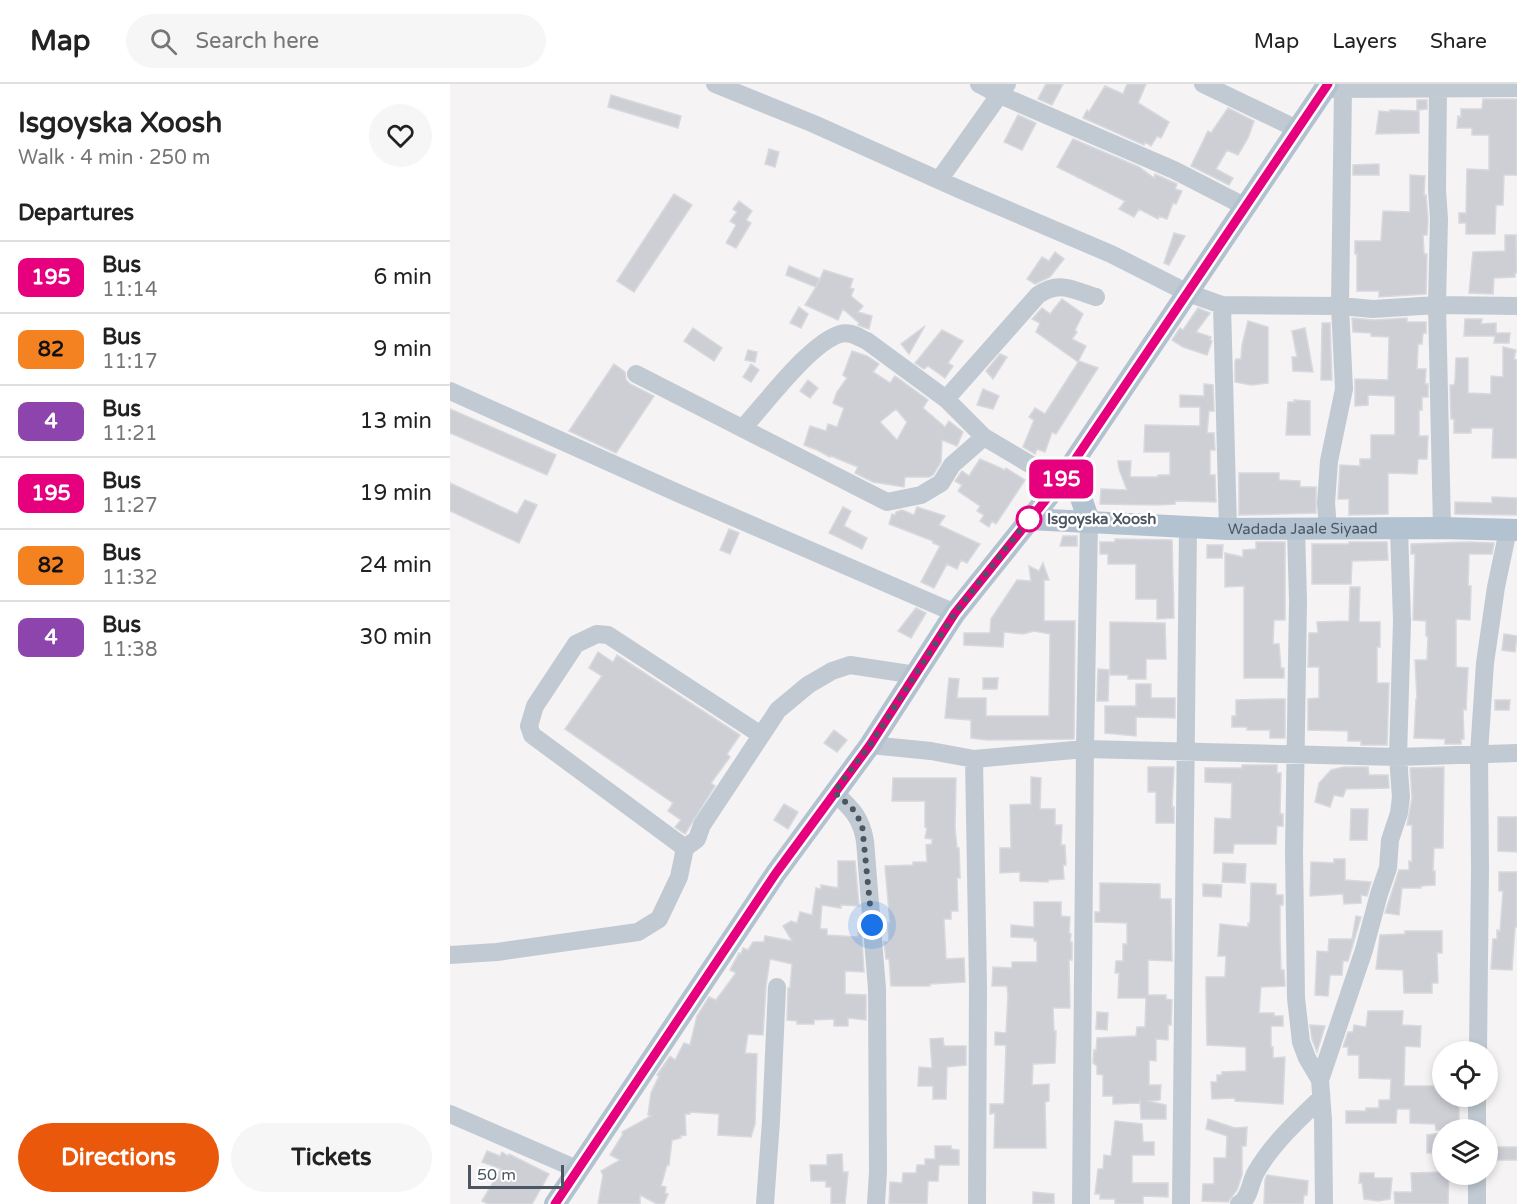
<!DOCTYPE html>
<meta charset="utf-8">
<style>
body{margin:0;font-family:"Varela Round",sans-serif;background:#f6f6f6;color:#222;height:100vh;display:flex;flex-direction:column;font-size:22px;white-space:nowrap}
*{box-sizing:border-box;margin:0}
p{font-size:20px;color:#767676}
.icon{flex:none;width:33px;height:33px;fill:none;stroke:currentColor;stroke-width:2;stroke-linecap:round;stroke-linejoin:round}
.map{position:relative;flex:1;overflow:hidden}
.panel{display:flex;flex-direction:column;background:#fff;width:450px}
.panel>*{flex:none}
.badge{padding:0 12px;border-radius:9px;font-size:21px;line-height:39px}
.controls{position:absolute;left:982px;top:957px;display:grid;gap:12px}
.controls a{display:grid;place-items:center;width:66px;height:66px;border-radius:50%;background:#fff;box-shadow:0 3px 9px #0003;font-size:30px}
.scale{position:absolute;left:18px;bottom:15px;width:96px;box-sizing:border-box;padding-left:6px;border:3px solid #4a5661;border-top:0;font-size:16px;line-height:21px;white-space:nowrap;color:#4a5661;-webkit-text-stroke:4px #fff;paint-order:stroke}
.you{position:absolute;width:30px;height:30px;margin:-15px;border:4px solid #fff;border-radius:50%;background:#1a73e8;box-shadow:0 0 0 9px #1a73e833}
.map>.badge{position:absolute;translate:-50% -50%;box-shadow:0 0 0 3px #fff}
h2{padding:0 18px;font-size:22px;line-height:54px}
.round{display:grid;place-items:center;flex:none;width:63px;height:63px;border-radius:32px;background:#f6f6f6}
.head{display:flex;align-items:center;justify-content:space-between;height:102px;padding:0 18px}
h1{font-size:28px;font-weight:800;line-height:45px}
.primary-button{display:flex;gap:12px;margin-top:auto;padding:12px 18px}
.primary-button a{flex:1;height:69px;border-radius:36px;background:#ea580c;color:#fff;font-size:24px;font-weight:800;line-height:69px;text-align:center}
.primary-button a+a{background:#f6f6f6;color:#222}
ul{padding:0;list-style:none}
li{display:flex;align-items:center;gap:18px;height:72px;padding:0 18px;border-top:2px solid #e0e0e0}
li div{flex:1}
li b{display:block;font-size:22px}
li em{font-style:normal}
li .badge{min-width:66px;font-weight:700;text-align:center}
header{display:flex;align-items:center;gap:36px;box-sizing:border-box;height:84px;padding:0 30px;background:#fff;border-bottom:2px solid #e0e0e0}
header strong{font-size:28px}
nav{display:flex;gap:33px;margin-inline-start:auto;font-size:21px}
.search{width:420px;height:54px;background:#f6f6f6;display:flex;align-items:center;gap:15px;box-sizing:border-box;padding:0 21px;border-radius:33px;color:#767676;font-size:22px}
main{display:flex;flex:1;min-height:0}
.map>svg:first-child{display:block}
.building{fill:#cdcfd5;stroke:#d7d9de;stroke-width:1.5;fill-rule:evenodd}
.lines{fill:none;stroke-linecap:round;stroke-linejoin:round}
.minor{stroke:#c1cad2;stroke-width:18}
.major{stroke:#b3c2d1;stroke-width:22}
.line-casing{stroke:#fff;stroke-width:14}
.line{stroke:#e6007e;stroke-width:9}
.walk{stroke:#4a5661;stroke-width:6;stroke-dasharray:0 10.8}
.stop-dot{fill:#fff;stroke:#e6007e;stroke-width:3}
.labels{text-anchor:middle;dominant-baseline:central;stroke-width:5;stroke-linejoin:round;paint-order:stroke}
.stop-label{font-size:15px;font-weight:bold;fill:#4a5661;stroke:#fff;text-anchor:start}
.street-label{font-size:15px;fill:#4a5661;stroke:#fff}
</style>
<header>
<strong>Map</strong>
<div class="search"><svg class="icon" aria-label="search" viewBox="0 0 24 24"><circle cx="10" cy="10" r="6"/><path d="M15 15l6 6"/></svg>Search here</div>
<nav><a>Map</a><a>Layers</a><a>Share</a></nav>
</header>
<main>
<section class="panel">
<div class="head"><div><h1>Isgoyska Xoosh</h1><p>Walk · 4 min · 250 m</p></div><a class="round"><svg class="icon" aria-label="heart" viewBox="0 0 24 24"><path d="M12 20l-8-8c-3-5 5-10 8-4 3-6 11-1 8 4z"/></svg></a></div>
<h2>Departures</h2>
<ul>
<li><span class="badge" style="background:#e6007e;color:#fff">195</span><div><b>Bus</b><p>11:14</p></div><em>6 min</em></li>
<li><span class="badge" style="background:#f58220;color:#111">82</span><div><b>Bus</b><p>11:17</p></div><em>9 min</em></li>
<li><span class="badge" style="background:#8e44ad;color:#fff">4</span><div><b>Bus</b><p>11:21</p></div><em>13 min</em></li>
<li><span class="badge" style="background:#e6007e;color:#fff">195</span><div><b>Bus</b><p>11:27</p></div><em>19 min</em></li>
<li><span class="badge" style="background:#f58220;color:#111">82</span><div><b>Bus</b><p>11:32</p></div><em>24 min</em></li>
<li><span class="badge" style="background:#8e44ad;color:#fff">4</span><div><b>Bus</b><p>11:38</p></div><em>30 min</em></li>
</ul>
<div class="primary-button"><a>Directions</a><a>Tickets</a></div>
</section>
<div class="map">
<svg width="1067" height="1120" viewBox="0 0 1067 1120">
<rect width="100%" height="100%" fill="#f5f3f3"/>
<!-- building -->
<path class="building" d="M596,0h17l-11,21 -14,-6z
M677,0h19l-8,19 31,19 -8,16 -4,-2 -6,10 -6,-4 -1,3 -61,-27 4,-8 2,2 16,-26 18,8z
M161,11l70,21 -3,12 -70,-21z
M1033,15h34v76h-13l-1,30h-7l-1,29h-29v-11h-7v-10h7l1,-44 22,1v-35h-17v-7h-15l1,-12 3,1v-8h21z
M967,16h10v9l-10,1z
M778,24l26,13 -6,17 -10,17 -11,-5 -11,19 17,9 -4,7 -38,-19 17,-35 3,2z
M940,26l29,1v22l-43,1 3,-23 11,1z
M568,31l18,8 -14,27 -18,-8z
M623,55l66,28 15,11 1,-4 22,10 -2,5 7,2 -6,13 -3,-1 -6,16 -8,-3 -1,3 -19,-10 -5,8 -15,-8 6,-8 -68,-34z
M319,65l10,3 -4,15 -10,-3z
M929,80v11h-26v-10z
M960,91l15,1 -1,19h2l2,24 -1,16h-4l1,19h3l-1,40 -47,3v-6h-22v-37h-2v-13h26l2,-30 27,1z
M224,110l18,11 -58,87 -17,-11z
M289,117l13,10 -6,9 5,3 -15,25 -10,-5 10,-18 -6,-4 7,-9 -4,-3z
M724,149l11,3 -16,29 -5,-2z
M1055,151h11l1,38h-2v4l-21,1 -1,16 -24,-1 4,-41 32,-1z
M605,168l9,7 -14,18 -15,7 -8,-5 15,-22 7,4z
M339,182l31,13 -4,8 8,-17 29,9 -3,9 4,1 -3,7 12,10 -5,6 14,4 -3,13 -11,-4 1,-2 -16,-14 -5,11 -33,-15 11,-18 -30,-12z
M612,215l21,15 -8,16 2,2 -5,7 14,7 -8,16 -42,-30 4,-9 -8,-4 10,-11 8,6z
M349,223l9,7 -7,14 -11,-5z
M748,224l12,5 -14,19 15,5 -1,3 2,1 -5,14 -24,-8 -11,-7 8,-12 3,2z
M902,234l22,2 33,-2v4h19v11h-3l-1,11h-4l-1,25h9l-1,15h3v13h-6v13h-3v26h9l-1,23h-9l-1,15 -29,-1v41l-39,1v-16h-11l2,-34 20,1v-7h11v-24h24v-39l-27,-1v10l-13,1v-27l33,1 1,-43 -18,-1v-3l-18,-1z
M1015,235h17l-1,5 15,-1v10h14l-1,10h-15l1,-7h-31z
M798,237l20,6v56l-17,2 -16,-3v-20l1,-3h5l1,-14z
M872,239h8l2,57h-11z
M475,242l-16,28 -8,-10z
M243,244l29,20 -8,13 -30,-20z
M855,244l8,44 -20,-1 -1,-14h5l-5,-26z
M492,246l21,11 -15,22 5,3 -8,12 -17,-12 -4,3 -9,-6z
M1053,263l13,3 -2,9 3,1v98h-25l1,-30h-22v5h-17v-14h-3l-1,-34h4l1,-5 1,-22h12v35l23,1v-18l12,1z
M298,266l9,2 -2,10 -10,-2z
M402,267l15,5 12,8 -6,8 17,11 5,-7 33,24 -5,8 22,19 4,-6 14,11 -6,14 -15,-6 -1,22 -8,13 -4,2h-24l-1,10 -31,-5 -18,-9 3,-6 -27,-11 -1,1 -13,-7 -13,-5 6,-19 16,5 2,-7 9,3 7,-19 -11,-5 4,-11 10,-14 -4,-3zM446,325l11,13 -10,18 -17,-18z
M550,270l7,3 -14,22 -7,-8z
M629,277l19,7 -42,66 -4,-2 -7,20 -8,-3 -2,5 -12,-7 11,-27 -5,-3 6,-9 10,6z
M164,280l11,8 1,8 4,4 24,12 -38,57 -47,-22z
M301,280l8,6 -8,12 -8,-5z
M358,296l10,8 -8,10 -10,-7z
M754,300l9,1 1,26h-5l-2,22h7l1,17h-5v25h5l1,27 -41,-1v3l-19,1 -56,-1 1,-15 26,1 -8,-21 -1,-8h13l-1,16h28v-2h12v-23h-26l1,-27 55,1v-19h-20v-12l24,1z
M533,305l16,7 -6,13 -16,-4z
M844,316l16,1v34h-24l2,-33h7z
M0,325l106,46 -9,20 -97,-42z
M530,375l25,11 1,-2 19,12 -29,44 -4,-3 -3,6 -9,-6 4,-6 -7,-4 3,-5 -22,-15 4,-6 -7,-4 7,-10 7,5z
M789,389h40v7l21,1v6h16v26l-77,2z
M0,399l67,31 8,-14 12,5 -18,38 -69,-32z
M1042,413l25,1v17l-62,-1v-12l37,1z
M393,423l8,4 -7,15 23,12 -5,11 -33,-16z
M467,423l28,9 -6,9 41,19 -13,19 -6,-3 -4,9 -10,-5 -13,24 -13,-6 19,-36 -7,-3v-2l-44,-17 3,-10 3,1 1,-3 6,-2 12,5z
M279,445l10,4 -9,21 -10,-4z
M613,452h14v10h-17z
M665,455l57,1 2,78 -17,1v-20h-21v-35h-28v-10h-8v-12h15z
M806,458h29v78h-11l-1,24h6l2,24h3v10h-40v-92l-19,1v-34l18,4v-7l13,-1z
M899,458h38l1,18 -36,1 -1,23h-39v-40h37z
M1018,458l26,1 -2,11h-23l-1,32h3l-1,34 -14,-1v48l12,1 -2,42 -3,-1 1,30h-3v5h-16v-5l-31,-1 2,-39h1l-2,-39h12l1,-24h-2v-15l-13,-1 2,-66h-4v-10z
M757,461h16l-1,13h-15z
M593,479l6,17h-5v41h31l-1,118 -87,1 -16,-2v-18l-26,-2 4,-40 10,1 -2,19h29v18h63l1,-82 -16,-3 -11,3 -19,-2 -1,15 -39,-2v-12h26l1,-14 26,-39 14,1 -2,-15 10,5z
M900,503h10l-1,35h21v25h-3v36h12l-2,62h-26v-4h-13v-10l-40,-1v-31l11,-1v-31h-11l1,-34h9l-1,-11 32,-1z
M466,524l10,5 -15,25 -13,-7z
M660,538l55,1 1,36h-20v20h-18v-4h-18z
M1054,550l13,2 -2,16 -13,-2z
M148,568l15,10 4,-7 123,80 -13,19 3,3 -19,26 4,3 -30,48 -10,-7 6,-7 -13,-9 5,-8 -108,-74 37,-53 -13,-8z
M648,585l11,1 -1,31h-11z
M533,594h15l-1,11h-14z
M686,600h15v14h24v20l-39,-1v19l-31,-3v-27h31z
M822,615h13v39h-15v-8h-23v-3h-15v-11h4v-16z
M1045,616h15l-1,10h-14z
M384,646l13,10 -10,12 -13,-9z
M792,681h35v8h4l-1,41h3v12h-6l-1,18h-42l-1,9h-19l1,-35 16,1 1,-36 -27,-1v-14h37z
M698,683h26l-2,40h2v16h-18v-31h-8z
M894,683h24l1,8h19l1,13 -43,1 -3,8 -9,-2 -4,12 -15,-5 4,-19 12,-13z
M994,683l-1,81h-9l-1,23h2v14l-14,1v2h-19l-3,27 -14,-2 14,-43h10v-9l3,1v-37h-5l5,-27 -2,-30z
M581,693l10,1 -1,31h15v16h7l-1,20h4l1,20h-3l1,14 -16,1v2l-28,-1v-9l-20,1v-25h11l-1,-43 21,-1z
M443,694h63l-1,50 2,20h2l1,30h-3l1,33h-7v8h-7l2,40 18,-1 1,24 -35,2v2h-39l-2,-27h-3l-2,-17h5l-1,-19h2l-5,-57 28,-1v-3h14l-1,-17 6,-1v-5l-7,-1 2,-10 -2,-1v-26h-33z
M334,720l14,8 -10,17 -14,-9z
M901,725h17l-1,31h-17z
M1048,733h19v35l-19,-1z
M884,775h11v21l26,2 -4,14 -6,-1v8l-17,1 -1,-10 -33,2 1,-34 23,1z
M388,777h17l4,45 -18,-1v3l-19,-3 -2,24h7v6l31,2 1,-12h2l3,47 -19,-1v23l21,1v25l-18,-2v8h-14v-7l-20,1v4h-17v-3l-10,-1 1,-32h2l2,-24 -22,-5 -4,27 -3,49 -15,-1 -3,19 12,1 -2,70 -4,13 -33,-2 1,-21 -29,-2v2h-5l1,21 -6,1 1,2 -9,2 -3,25h-2l-6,21 5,1 -1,6 3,1 -4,10h-7l-17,-9v9h-42l5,-29 -2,-4 19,-11 -10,-5 13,-21 -1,-2 29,-16 -3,-1 3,-22 8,-17 -2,-1 13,-19 5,4 9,-17 6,2 7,-29 12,-19 7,3 20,-27 -6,-3 9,-17 2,1 2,-6 5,2 5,-8h11l1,-6 27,5 -9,-15 8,-5 6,2 3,-11 12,3 4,-27 5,1v-4l17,3z
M773,779l23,1 -1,19 -23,-1z
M1049,788h18v55h-2l-3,43 -21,-1 2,-30h4v-9l3,1 3,-40h-4z
M650,799l60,1v15h11l1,62 -24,-1v35h18v4l6,1 -1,25h-3v15l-12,-1v22l-7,-1v25h12l-1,15 -12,1 18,4v14h-25l-1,-18 -1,2 -26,1v-8h-10v-21l-6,-1v-8l-4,-3 1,-13 2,1 1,-13 39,-2 1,-9h8l1,-29h-28l1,-25h-4l1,-12h7v-17h4v-21l-32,-1v-10h5z
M801,799l25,1v11h7v10h-3v30l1,35h3l1,16 -24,1 -2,26h15v3h9v10h-12v21h2v11l12,-1 -2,47 -48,-3v-3l-23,1 -1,-17h6v-7h5v-3l24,-1v-24l-39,-2 -1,-54v-14h19l1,-21h-8l2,-32 28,3v-4h2z
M753,800l19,1 -1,12 -18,-1z
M584,818h27v14l9,1 -1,16 2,1 -1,8h2v18h-3l1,48h-17l1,23h2l-1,32 -22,1 -1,21 17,-1v17l-4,1 1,46h-52l1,-35 -5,1v-10h14l2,-59h-11v-13l11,1 2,-38 -1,-9h-15l1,-19 19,1v-6h25v-21h-3v-3l-23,-1v-12l23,2z
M906,832l5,1 -13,44h-5l-1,14h-12l-2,21 -13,-1 2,-44 11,1 1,-13h23z
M955,847h37v22h-5l1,30h-6v10h-28l-1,-23 -27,-1 4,-34 25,-1z
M918,927h35l-1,14 19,1 -1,21 -15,-1 -1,40h31v3h8v7h16v28h-10v6h-13l-1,-6 -25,-1v-14h-13l-1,14h-50v-12h20v-3h13v-8h11l1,-21 -32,-1v-23h-11v-8h-5l5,-15h5l1,-7 12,2z
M647,928l11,1 -1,17 -11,-1z
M860,941l15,1 -8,26 -5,-13z
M493,954l1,8h22v19l-19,2 -1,32h-13v-13h-15l1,-19 13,1 -2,-29z
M758,1035l27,9 12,-1 -1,19h-4v29l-5,15 -9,12 -26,-1 1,-17h11v-26h12l1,-22 -21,-7z
M665,1037l27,3 1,18h11v13h-22v28h36v14l-25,-1v8h-28v-5h-15v-5h-5l3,-25h5l1,-14 7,1z
M991,1049v20h-14v-18z
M485,1062h16v3l8,1v15h-20l-1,16h-10l-1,23h-38l1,-22 12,1 1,-10h13l1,-8h8v-6h10z
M1044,1063h23v13h-24z
M37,1067l13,5 2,-4 6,4 1,-2 40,20 -17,30h-44l-6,-3 19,-32 -19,-7z
M392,1070l1,18h5l-3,32h-14v-17h-5v-6h-15l-1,-16h17v-10z
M993,1088v2h6l-1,30h-53l-1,-12h18l-1,-19z
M910,1089h14v5h18l-2,21 -12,2 -14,-2 -2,-16h-3z
M817,1091l41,6 -1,14h-3l-1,9h-39l1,-24z
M583,1108l21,2v10h-21z"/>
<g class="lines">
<!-- minor -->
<path class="minor" d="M265,0l99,40 147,66 150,64 77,39 34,12 118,1 33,3 64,-4 80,1
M529,0l21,11 174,75 72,37
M753,0l94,45
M988,3l-1,103 2,29 -2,86 5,223
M882,5l185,-1
M489,96l68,-96
M772,221l6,224
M186,290l251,128 34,-7 20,-12 11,-18 32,-28
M0,307l230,103 275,119
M496,315l92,-104c22,-15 34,-5 58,2
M293,344c22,-24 67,-85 97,-94 10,-3 18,3 27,7l79,58 38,38 76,45
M846,445l2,72 -4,251 2,146 5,44 6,16 13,22 3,40 1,84
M878,445l-2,-26 3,-42 15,-72 -4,-83 3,-217
M420,661l61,6 43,8 111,-10 313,8 119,-4
M524,675l4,227 -1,218
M384,708c17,16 27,25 31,49l12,148 1,183 -2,32
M235,764l-153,-113 -3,-9 6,-20 41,-62 21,-10 11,1 153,100
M0,871l47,-3 141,-20 21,-13 20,-42 6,-29 12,-9 5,-14 76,-115 30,-25 24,-14 18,-6 66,10
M1028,968l2,-185 -1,-114 6,-90 11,-76 12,-57
M870,996l44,-130 15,-56 9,-26 2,-28 9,-27 2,-16 -3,-40 4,-136 -3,-92
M0,1030l129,56
M1027,1046v-34
M315,1120l6,-83 6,-134
M631,1120l4,-455 4,-228
M731,1120l7,-676
M789,1120c11,-5 11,-22 17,-32 16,-28 42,-52 65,-74
M1027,1120v-30"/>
<!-- major -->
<g class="major">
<path d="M620,382l19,55"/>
<path id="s1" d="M579,435l199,10 214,-1 75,2"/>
<path d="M105,1120l221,-331 94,-128 85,-132 105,-131 268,-398"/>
</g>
</g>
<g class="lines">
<defs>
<path id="line" d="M105,1120l221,-331 94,-128 85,-132 105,-131 268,-398"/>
</defs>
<!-- line casing -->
<use href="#line" class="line-casing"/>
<!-- line -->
<use href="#line" class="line"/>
<!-- walk -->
<path class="walk" d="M422,841l-10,-101 -10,-16 -18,-16 36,-47 85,-132 74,-94"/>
</g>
<!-- markers -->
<circle class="stop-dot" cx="579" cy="435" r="12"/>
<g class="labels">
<!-- stop labels -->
<g class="stop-label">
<text x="597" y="435">Isgoyska Xoosh</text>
</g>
<!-- street labels -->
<g class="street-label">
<text stroke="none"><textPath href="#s1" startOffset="274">Wadada Jaale Siyaad</textPath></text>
</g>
</g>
</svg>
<div class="controls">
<a><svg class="icon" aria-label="locate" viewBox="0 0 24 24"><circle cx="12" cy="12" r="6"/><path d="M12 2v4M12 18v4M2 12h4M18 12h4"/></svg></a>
<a><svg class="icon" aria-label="layers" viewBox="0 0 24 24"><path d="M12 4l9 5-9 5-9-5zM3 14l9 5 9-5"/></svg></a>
</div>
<div class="scale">50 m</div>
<div class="you" style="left:422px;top:841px"></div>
<b class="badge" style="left:611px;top:395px;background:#e6007e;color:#fff">195</b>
</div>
</main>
